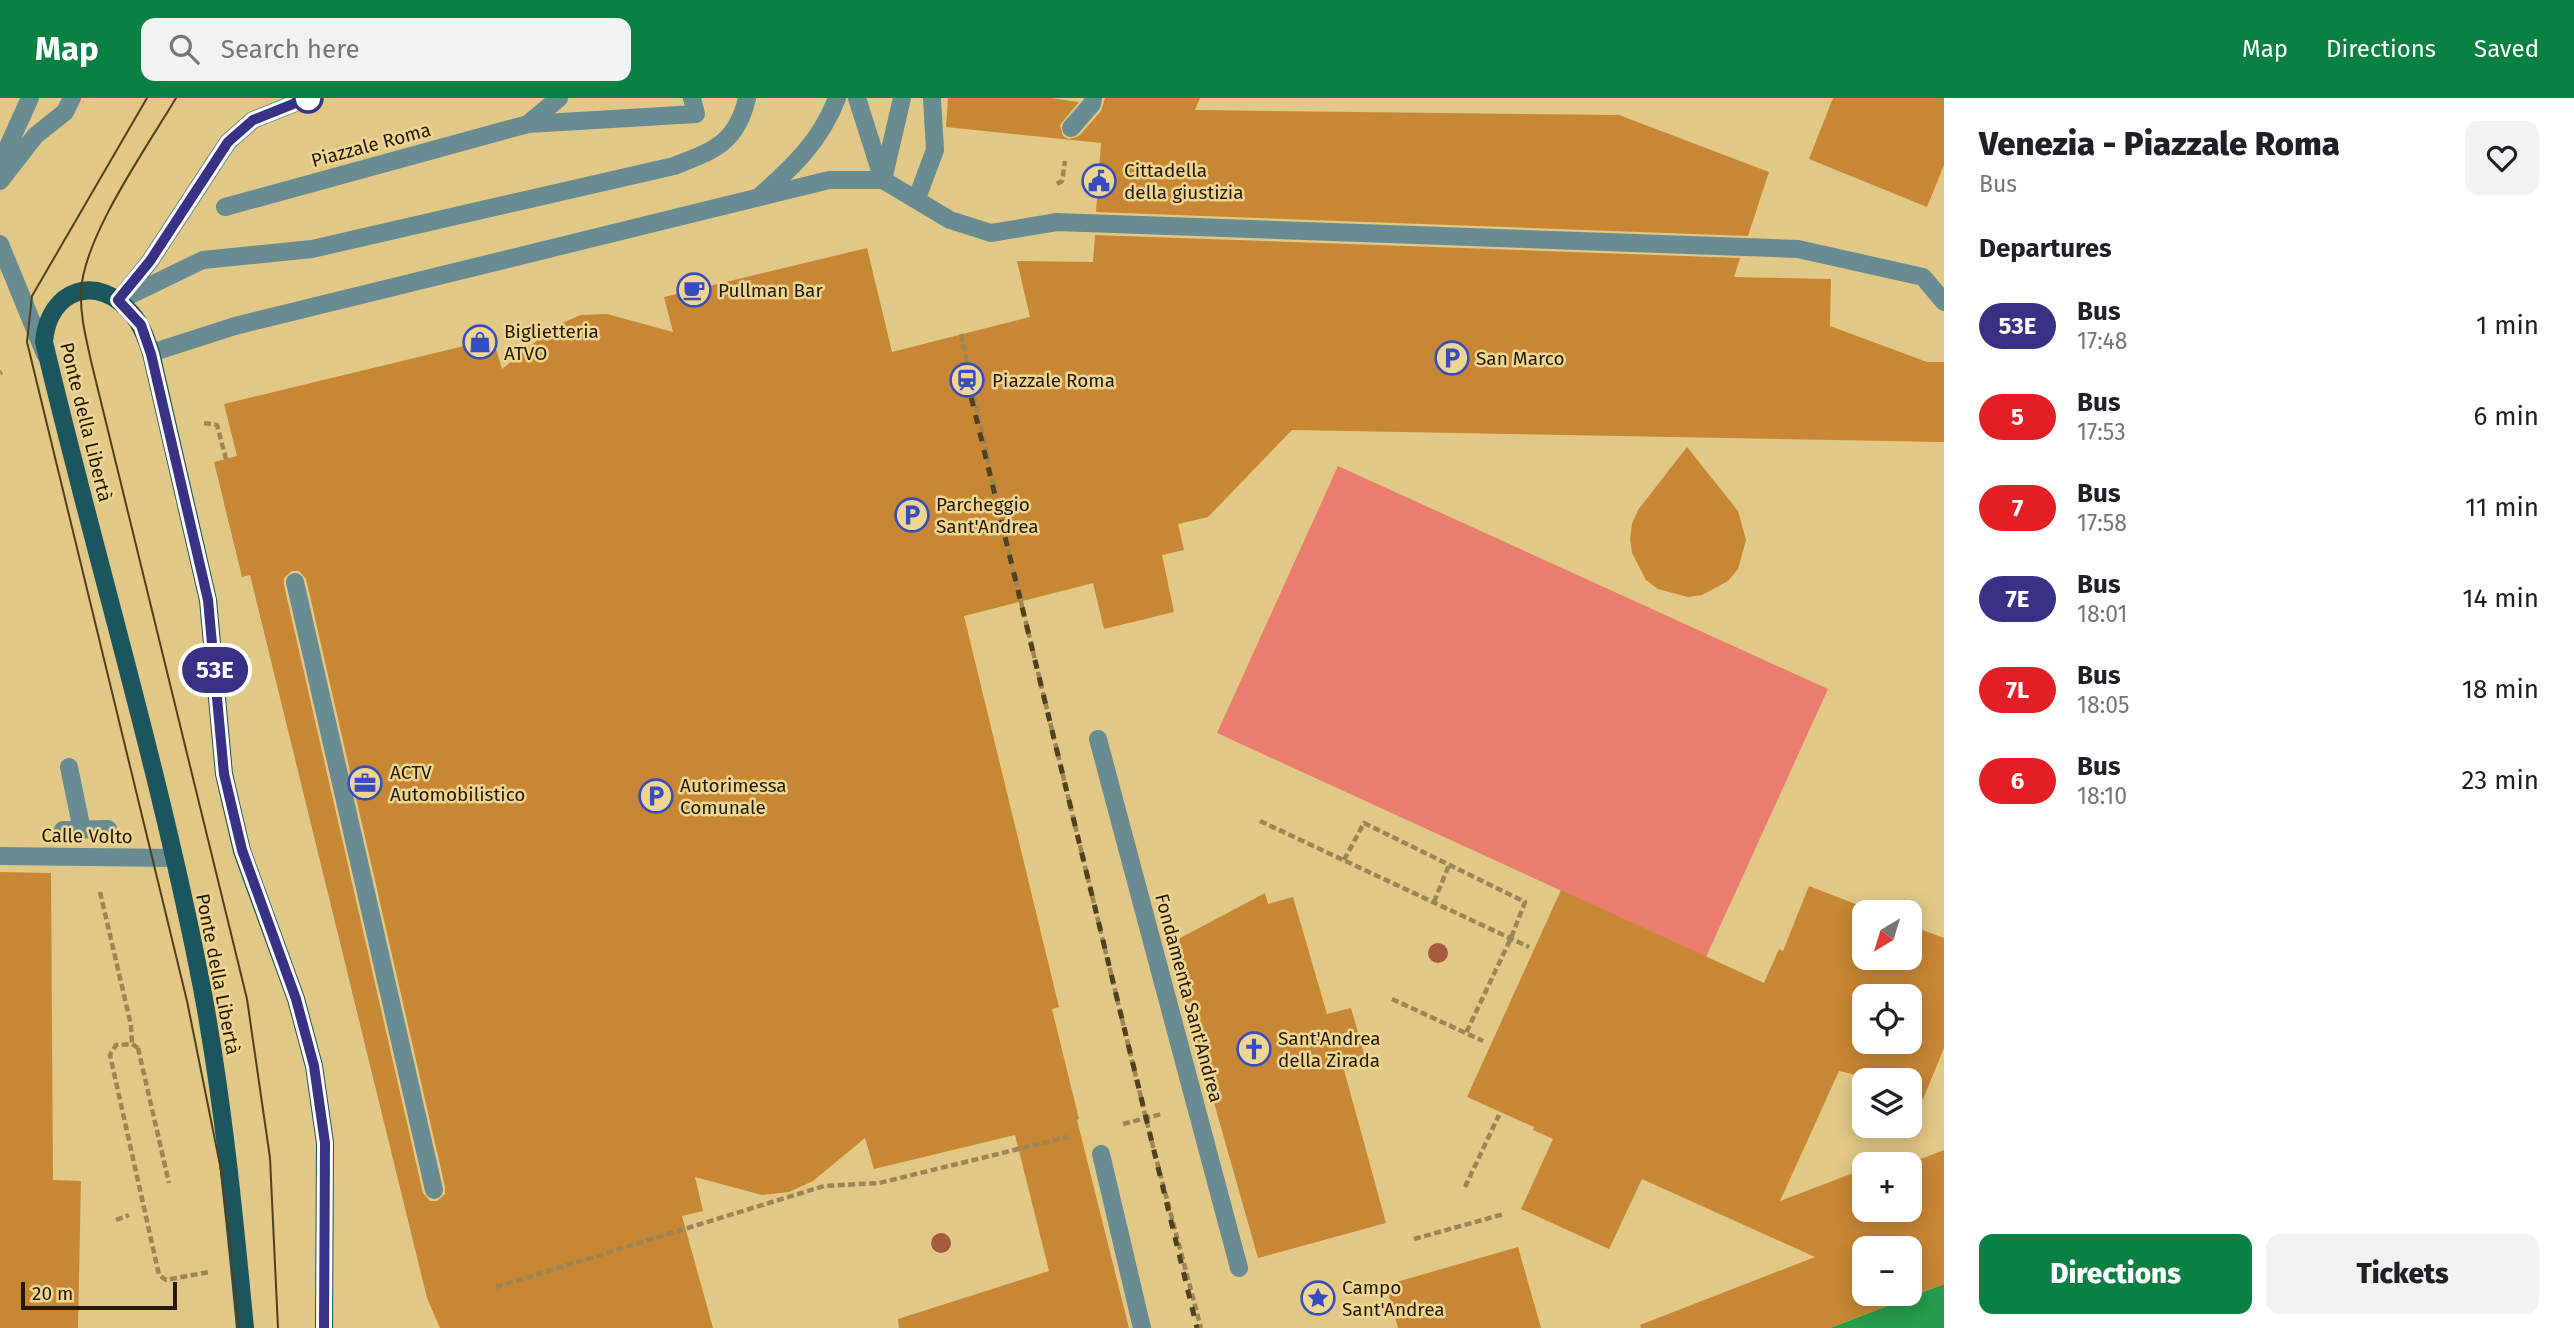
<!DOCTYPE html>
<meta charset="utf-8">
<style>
body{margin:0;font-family:"Fira Sans",sans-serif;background:#f2f2f2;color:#202124;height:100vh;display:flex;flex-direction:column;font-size:26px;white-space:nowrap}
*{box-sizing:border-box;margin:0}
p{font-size:23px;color:#757577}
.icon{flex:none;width:38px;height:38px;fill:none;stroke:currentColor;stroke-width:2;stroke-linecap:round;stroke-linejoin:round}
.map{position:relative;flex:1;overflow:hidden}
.details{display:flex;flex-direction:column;background:#fff;width:630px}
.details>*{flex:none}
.badge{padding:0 14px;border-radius:23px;font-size:24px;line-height:46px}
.needle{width:46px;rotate:218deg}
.fabs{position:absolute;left:1852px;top:802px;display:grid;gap:14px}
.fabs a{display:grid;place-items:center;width:70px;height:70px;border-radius:14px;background:#fff;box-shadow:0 4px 18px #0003;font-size:35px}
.scale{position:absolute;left:21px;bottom:18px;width:156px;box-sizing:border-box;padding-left:7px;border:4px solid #241a01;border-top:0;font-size:19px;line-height:24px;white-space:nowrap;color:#241a01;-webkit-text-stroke:5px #eed592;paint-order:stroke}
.map>.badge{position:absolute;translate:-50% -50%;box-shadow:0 0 0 4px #fff}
h2{padding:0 35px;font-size:26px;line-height:63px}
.round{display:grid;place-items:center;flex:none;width:74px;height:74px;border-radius:14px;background:#f2f2f2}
.headline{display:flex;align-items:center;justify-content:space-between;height:119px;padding:0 35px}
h1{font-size:33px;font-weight:800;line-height:52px}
.button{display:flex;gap:14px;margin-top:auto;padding:14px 35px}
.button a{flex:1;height:80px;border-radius:14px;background:#0b8043;color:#fff;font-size:28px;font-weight:800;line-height:80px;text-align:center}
.button a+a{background:#f2f2f2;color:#202124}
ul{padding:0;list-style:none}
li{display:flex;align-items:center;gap:21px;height:91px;padding:0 35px}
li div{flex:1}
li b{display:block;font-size:26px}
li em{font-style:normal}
li .badge{min-width:77px;font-weight:700;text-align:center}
header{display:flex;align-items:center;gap:42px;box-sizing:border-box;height:98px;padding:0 35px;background:#0b8043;color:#fff}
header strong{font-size:33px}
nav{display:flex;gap:38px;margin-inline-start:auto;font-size:24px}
.search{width:490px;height:63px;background:#f2f2f2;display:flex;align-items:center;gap:18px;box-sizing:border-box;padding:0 24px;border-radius:14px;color:#757577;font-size:26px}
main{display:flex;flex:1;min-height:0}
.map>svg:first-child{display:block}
.green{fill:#e97e6f}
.water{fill:#269c4c}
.building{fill:#c88734;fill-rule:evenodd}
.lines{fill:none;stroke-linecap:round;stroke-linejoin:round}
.path{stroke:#9b8755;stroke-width:4.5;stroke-dasharray:7 3.5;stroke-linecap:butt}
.service{stroke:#698c92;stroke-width:18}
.pedestrian{stroke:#698c92;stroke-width:18}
.primary{stroke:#1b555e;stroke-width:18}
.tram{stroke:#4f411f;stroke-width:2}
.rail{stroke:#4f411f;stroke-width:5;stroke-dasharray:9 9;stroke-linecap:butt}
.path-bridge{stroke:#9b8755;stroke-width:4.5;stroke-dasharray:7 3.5;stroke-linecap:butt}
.tree{fill:#a75a3c}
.line-casing{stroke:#fff;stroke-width:16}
.line{stroke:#393185;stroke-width:10}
.stop-dot{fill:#fff;stroke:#393185;stroke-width:3.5}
.labels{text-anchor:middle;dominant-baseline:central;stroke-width:5;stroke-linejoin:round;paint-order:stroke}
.street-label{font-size:19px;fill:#241a01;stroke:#eed592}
.poi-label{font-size:19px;fill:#241a01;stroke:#eed592;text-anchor:start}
</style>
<header>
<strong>Map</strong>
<div class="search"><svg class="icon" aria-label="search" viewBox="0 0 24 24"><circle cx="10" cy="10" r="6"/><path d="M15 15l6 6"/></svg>Search here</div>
<nav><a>Map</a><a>Directions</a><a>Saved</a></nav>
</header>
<main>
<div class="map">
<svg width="1944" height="1230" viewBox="0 0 1944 1230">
<rect width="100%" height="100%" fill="#e1c886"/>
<!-- green -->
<path class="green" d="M1338,368l490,223 -122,268 -489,-224z"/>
<!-- water -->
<path class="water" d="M1944,1186v44h-114z"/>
<!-- building -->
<path class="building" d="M948,0h103l28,4 -19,23 3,11 6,3 10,-3 22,-25 4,-13h95l-5,12 424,5 150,57 -21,64 -652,-24 5,-69 -155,-16z
M1833,0h111v67l-17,42 -118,-48z
M1095,137l645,23 -6,19 97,2 -1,47 97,36h17v80l-652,-12 -84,87 -30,7 6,26 -22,5 12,57 -70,17 -11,-46 -129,33 95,391 -7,2 27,110 -2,1 52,208h-230l-1,-9 151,-48 -34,-136 -141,34 -9,-31 -52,43 -24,11 -27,3 -67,-18 8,34 -21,5 31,112h-273l-13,-30 -177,-723 -8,2 -28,-115 23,-6 -13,-52 269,-65 9,30 53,-43 26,-11 26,-1 66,18 -9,-35 203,-49 25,104 138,-35 -13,-56 76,1zM292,473h7l7,8 139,608v7l-8,7h-7l-7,-8 -139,-608v-7z
M1687,349l51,64 8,29 -8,29 -10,12 -26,14 -14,2 -30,-8 -12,-9 -14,-27 -2,-14 2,-15 6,-14z
M0,774l51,1 2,307 28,1 -3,147h-78z
M1809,788l67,26h-12v45h45v-32l35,13v110l-21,51 -14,-4v-15h-31l-39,-9 -59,130 84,-32v40h45l-1,-45 36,-14v134l-114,44h-189l-1,-3 175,-68 -173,-78 -33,70 -88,-40 32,-70 -20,-9 1,-3 -67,-30 94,-207 203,93 15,-34 4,2zM1864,898h45v45h-45zM1864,1150h45v45h-45z
M1265,795l3,11 25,-7 34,117 24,-6 16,56 -23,6 42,153 -128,35 -89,-314z
M1518,1149l23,81h-143l-12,-43z"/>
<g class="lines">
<!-- path -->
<path class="path" d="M1057,86l5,-3 3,-20
M961,236l36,169 154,636 50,189
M0,275l2,-1
M204,325l13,2 9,34
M1260,723l269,126
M1344,762l20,-37 161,79 -14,36 -45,95
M100,794l31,133 1,19
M1434,804l15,-37
M1392,901l91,42
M138,950l31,135
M1123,1026l39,-10
M1465,1089l34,-72
M116,1122l13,-5
M1414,1141l90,-25
M496,1189l328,-101 55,-3 189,-46"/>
<!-- service -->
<path class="service" d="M857,0l26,82
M0,66l30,-66
M883,82l19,-82
M0,83l35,-45 30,-24 7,-14
M761,97c33,-29 60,-55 76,-97
M0,146l45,110
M123,197l27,-34 78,-119 25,-22 55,-22
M118,203l85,-41 109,-11 362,-83c39,-15 63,-23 73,-68
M151,255l84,-27 594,-146h54l67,40 41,13 66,-11 741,27 125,28 21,25
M295,484l139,608"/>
<!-- pedestrian -->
<path class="pedestrian" d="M528,26l168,-10 -4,-16
M1071,30l21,-24 1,-6
M917,100l18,-48 -3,-52
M225,109l303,-83 31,-26
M1098,641l141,529
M69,669l13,63
M63,732l45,-1
M0,758l174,2
M1101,1056l41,174"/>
<!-- primary -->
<path class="primary" d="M245,1230c-11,-114 -22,-228 -43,-340 -42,-218 -107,-431 -158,-646 4,-53 54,-70 88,-28 10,11 14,25 19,39l57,247 16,174 18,77 54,148 18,67 11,77 -1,185"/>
<!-- tram -->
<path class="tram" d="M147,0l-115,198 -5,46 160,659 34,169 18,158
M176,0c-29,49 -92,138 -95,193 -1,24 5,47 10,70l156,638 23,159 8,170"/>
<!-- rail -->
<path class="rail" d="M967,282l230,948"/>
<!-- path-bridge -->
<path class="path-bridge" d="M138,950l-6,-4 -16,1 -6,10 49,220 7,5 43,-8"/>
</g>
<!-- trees -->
<g class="tree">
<circle cx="1438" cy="855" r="10"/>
<circle cx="941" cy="1145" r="10"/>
</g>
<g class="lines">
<defs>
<path id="line" d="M308,0l-55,22 -25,22 -78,119 -32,39 23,25 10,29 57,246 16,174 18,76 54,149 18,67 11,77 -1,185"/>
</defs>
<!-- line casing -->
<use href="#line" class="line-casing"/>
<!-- line -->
<use href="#line" class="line"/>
</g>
<!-- icons -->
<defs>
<symbol id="civic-ring" viewBox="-11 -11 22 22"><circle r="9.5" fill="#eed592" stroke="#354dbe" stroke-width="1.5"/><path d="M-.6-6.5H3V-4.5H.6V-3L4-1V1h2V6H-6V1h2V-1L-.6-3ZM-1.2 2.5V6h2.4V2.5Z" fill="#354dbe"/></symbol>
<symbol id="cafe-ring" viewBox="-11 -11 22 22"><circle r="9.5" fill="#eed592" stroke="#354dbe" stroke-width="1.5"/><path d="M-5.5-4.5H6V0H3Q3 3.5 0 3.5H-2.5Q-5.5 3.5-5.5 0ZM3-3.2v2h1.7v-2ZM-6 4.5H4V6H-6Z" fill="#354dbe"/></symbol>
<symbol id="shop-ring" viewBox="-11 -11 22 22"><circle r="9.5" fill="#eed592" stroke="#354dbe" stroke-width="1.5"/><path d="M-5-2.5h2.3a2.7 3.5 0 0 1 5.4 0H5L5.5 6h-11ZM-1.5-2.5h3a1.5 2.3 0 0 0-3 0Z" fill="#354dbe"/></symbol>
<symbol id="parking-ring" viewBox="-11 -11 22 22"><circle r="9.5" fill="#eed592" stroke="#354dbe" stroke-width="1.5"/><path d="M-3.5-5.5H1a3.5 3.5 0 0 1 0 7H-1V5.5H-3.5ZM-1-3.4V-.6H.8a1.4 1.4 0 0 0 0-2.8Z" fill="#354dbe"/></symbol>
<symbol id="station-ring" viewBox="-11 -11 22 22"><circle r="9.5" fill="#eed592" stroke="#354dbe" stroke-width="1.5"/><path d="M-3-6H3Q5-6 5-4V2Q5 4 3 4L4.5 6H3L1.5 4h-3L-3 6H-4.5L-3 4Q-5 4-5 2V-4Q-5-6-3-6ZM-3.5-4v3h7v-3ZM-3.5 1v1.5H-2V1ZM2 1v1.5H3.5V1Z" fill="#354dbe"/></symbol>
<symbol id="office-ring" viewBox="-11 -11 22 22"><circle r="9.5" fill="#eed592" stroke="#354dbe" stroke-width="1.5"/><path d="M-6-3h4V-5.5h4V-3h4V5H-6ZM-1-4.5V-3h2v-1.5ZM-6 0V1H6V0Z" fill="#354dbe"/></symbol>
<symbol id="church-ring" viewBox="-11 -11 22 22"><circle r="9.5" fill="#eed592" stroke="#354dbe" stroke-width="1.5"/><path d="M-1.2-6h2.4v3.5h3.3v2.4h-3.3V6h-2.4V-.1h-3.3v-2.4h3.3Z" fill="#354dbe"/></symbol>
<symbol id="sight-ring" viewBox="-11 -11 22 22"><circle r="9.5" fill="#eed592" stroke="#354dbe" stroke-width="1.5"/><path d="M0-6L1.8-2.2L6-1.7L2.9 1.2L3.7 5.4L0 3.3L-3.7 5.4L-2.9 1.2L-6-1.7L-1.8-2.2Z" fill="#354dbe"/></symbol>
</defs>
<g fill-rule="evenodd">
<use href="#civic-ring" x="1080" y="64" width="38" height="38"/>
<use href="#cafe-ring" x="675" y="173" width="38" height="38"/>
<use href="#shop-ring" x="461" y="225" width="38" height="38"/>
<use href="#parking-ring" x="1433" y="241" width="38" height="38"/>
<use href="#station-ring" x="948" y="263" width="38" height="38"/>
<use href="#parking-ring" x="893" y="398" width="38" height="38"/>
<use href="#office-ring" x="346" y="666" width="38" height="38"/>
<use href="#parking-ring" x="637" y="679" width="38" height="38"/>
<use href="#church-ring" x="1235" y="932" width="38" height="38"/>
<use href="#sight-ring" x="1299" y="1181" width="38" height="38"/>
</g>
<!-- markers -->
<circle class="stop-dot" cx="308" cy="0" r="14"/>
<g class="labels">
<!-- street labels -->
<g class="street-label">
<text transform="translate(371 47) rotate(-15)">Piazzale Roma</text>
<text transform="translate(86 324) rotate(76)">Ponte della Libertà</text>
<text transform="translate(87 738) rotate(1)">Calle Volto</text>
<text transform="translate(218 876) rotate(79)">Ponte della Libertà</text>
<text transform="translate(1189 900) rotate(75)">Fondamenta Sant'Andrea</text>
</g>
<!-- poi labels -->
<g class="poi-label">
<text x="1124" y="72">Cittadella<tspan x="1124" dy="22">della giustizia</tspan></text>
<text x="718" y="192">Pullman Bar</text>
<text x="504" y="233">Biglietteria<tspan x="504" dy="22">ATVO</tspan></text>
<text x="1476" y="260">San Marco</text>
<text x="992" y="282">Piazzale Roma</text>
<text x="936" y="406">Parcheggio<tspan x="936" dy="22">Sant'Andrea</tspan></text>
<text x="390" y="674">ACTV<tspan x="390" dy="22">Automobilistico</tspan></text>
<text x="680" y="687">Autorimessa<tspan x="680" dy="22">Comunale</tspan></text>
<text x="1278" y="940">Sant'Andrea<tspan x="1278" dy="22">della Zirada</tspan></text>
<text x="1342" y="1189">Campo<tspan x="1342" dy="22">Sant'Andrea</tspan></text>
</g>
</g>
</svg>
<div class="fabs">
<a><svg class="needle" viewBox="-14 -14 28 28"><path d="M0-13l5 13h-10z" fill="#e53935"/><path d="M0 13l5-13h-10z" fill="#757577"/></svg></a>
<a><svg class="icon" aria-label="locate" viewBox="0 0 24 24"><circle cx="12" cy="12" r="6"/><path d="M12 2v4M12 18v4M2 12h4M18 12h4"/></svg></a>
<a><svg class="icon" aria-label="layers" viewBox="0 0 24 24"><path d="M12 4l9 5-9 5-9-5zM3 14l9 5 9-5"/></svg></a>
<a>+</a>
<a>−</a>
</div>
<div class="scale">20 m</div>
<b class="badge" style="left:215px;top:572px;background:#393185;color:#fff">53E</b>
</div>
<section class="details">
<div class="headline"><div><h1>Venezia - Piazzale Roma</h1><p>Bus</p></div><a class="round"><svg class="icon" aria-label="heart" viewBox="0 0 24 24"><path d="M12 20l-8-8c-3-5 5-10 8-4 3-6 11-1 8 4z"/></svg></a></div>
<h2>Departures</h2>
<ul>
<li><span class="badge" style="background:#393185;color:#fff">53E</span><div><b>Bus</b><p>17:48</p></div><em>1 min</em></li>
<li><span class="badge" style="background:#e31e24;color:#fff">5</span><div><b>Bus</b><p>17:53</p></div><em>6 min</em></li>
<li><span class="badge" style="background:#e31e24;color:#fff">7</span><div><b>Bus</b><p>17:58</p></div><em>11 min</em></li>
<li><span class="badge" style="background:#393185;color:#fff">7E</span><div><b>Bus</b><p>18:01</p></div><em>14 min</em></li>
<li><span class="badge" style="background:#e31e24;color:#fff">7L</span><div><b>Bus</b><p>18:05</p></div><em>18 min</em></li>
<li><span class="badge" style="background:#e31e24;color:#fff">6</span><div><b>Bus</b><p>18:10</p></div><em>23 min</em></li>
</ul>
<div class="button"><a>Directions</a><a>Tickets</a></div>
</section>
</main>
